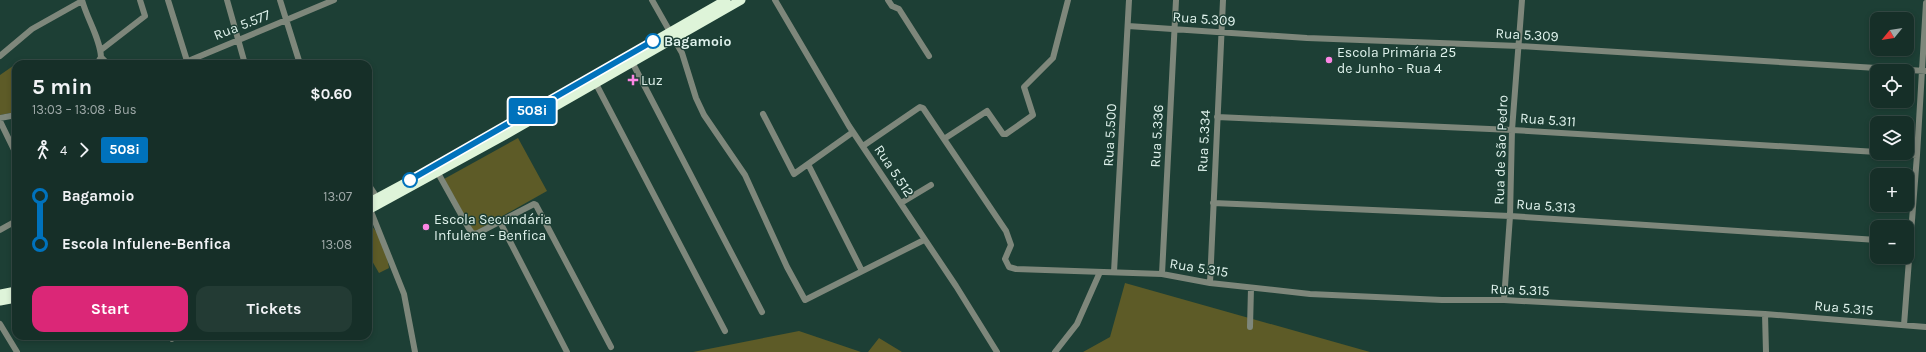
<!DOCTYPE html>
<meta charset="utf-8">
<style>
body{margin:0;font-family:Karla,sans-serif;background:#233b34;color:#f1f3f6;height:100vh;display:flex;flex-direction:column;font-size:15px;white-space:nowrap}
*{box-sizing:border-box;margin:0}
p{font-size:13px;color:#9ea9a8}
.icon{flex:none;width:22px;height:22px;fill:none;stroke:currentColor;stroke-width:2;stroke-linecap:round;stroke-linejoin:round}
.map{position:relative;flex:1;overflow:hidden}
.side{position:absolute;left:12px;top:60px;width:360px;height:280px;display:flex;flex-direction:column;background:#162f28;border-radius:12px;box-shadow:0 2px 6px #0003,0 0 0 1px #354a45}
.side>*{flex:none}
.badge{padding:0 8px;border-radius:3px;font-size:14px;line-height:26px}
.needle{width:26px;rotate:240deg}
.controls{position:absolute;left:1870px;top:12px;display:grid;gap:8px}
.controls a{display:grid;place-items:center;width:44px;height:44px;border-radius:8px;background:#162f28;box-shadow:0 2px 6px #0003,0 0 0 1px #354a45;font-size:20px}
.map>.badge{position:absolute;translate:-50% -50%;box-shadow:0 0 0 2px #fff}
.legs{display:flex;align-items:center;gap:6px;height:44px;padding:0 20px;font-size:13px}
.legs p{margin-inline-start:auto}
.summary{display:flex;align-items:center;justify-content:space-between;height:68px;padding:0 20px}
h1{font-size:22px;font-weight:700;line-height:30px}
.button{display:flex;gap:8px;margin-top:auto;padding:8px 20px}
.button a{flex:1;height:46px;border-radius:12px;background:#db2777;color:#fff;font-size:16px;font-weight:700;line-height:46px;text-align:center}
.button a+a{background:#233b34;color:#f1f3f6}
ul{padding:0 20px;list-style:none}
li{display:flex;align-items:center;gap:14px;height:48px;font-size:15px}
li i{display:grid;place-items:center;width:6px;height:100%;margin:0 5px;background:currentColor}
li i::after{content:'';width:10px;height:10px;margin:-5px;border:3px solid;border-radius:50%;background:#162f28}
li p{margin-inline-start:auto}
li:first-child i{background:linear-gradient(#0000 50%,currentColor 0)}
li:last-child i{background:linear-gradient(currentColor 50%,#0000 0)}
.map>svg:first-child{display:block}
.green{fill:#5d5b27}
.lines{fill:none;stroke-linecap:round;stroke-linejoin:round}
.minor{stroke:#7e877b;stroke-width:6}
.highway{stroke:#def4d9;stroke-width:9}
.line-1-casing{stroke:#fff;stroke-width:9}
.line-1{stroke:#0072bc;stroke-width:6}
.stop-1-dot{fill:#fff;stroke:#0072bc;stroke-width:2}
.poi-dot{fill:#fc86e4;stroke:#1d3f35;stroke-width:1.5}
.labels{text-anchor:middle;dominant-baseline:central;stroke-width:3;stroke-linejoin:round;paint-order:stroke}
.street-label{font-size:14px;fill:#dff2ec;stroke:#1d3f35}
.stop-label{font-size:14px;font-weight:bold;fill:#dff2ec;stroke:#1d3f35;text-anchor:start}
.poi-label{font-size:14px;fill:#dff2ec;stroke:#1d3f35;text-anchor:start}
</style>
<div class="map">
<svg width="1926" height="352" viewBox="0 0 1926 352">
<rect width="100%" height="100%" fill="#1d3f35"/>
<!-- green -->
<path class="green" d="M13,66l3,4v42l-16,3v-40z
M518,138l29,53 -73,41 -30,-53z
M368,223c12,8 19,30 21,45l-10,5 -11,-19z
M1125,283l245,69h-287l27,-15z
M799,331l62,21h-168z
M879,338l23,14h-34z"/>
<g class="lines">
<!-- minor -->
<path class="minor" d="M82,0c5,19 18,38 19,57l7,7
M168,0l20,64
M227,0l18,64
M280,0l20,64
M652,0l30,53 14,45 8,17 41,60 42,92 18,33 119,-60
M775,0l74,126 107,160 41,66
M888,0l4,6 7,3 30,47
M1128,26l179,12 212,8 407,25
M101,50l44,-34 -5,-16
M0,56l32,-27 50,-28
M632,62l130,250
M97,64l4,-7
M181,64l153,-64
M595,82l130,249
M763,114l31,60 59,-42
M1217,117l295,13 365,22
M0,118l16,-3
M0,121l16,33
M944,139l43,-28 16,23h3l27,-19 -9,-28 29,-29 15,-58
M863,146l54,-37 3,-2 3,1 83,123 5,14 -6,14 4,8 7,2 146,5 48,9 100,11 132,6h62l261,14 161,13
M1886,153l31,2
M808,164l54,107
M438,173l30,54 4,6 4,1 58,-30 2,1 75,142
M368,184l10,15
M901,203l30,-18
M1213,203l297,13 367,24
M370,209l34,85 11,58
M500,222l67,130
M0,230l16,-9
M1114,272l15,-272
M1162,274l14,-274
M1210,283l13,-283
M1504,300l6,-84 2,-86 10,-130
M1765,314l1,38
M0,324l17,28
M1904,325l13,-170 9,-152
M1250,327l1,-39
M171,336l1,3
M1055,352l22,-28 23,-52"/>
<!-- highway -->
<path class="highway" d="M368,203l65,-35 293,-168
M368,210l137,-75 236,-135
M0,294l16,-3
M0,301l16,-3"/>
</g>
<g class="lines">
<defs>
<path id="line-1" d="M410,180l243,-139"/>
</defs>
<!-- line-1 casing -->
<use href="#line-1" class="line-1-casing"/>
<!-- line-1 -->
<use href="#line-1" class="line-1"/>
</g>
<!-- markers -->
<g class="stop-1-dot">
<circle cx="653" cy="41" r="7"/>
<circle cx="410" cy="180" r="7"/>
</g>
<g class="poi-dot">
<circle cx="1329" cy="60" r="4"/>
<path d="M631 74h4v4h4v4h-4v4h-4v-4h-4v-4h4z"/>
<circle cx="426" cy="227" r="4"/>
</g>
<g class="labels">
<!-- street labels -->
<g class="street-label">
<text transform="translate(1204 19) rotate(4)">Rua 5.309</text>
<text transform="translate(242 25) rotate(-22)">Rua 5.577</text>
<text transform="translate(1527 35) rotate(3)">Rua 5.309</text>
<text transform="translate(1548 120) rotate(4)">Rua 5.311</text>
<text transform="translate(1110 135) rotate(-87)">Rua 5.500</text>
<text transform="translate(1157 136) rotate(-87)">Rua 5.336</text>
<text transform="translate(1204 141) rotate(-87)">Rua 5.334</text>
<text transform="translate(1501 150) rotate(-88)">Rua de São Pedro</text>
<text transform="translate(894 171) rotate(56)">Rua 5.512</text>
<text transform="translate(1546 206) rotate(4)">Rua 5.313</text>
<text transform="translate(1199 268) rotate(9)">Rua 5.315</text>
<text transform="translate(1520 290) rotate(2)">Rua 5.315</text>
<text transform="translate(1844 308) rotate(5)">Rua 5.315</text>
</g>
<!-- stop labels -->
<g class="stop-label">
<text x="664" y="41">Bagamoio</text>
</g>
<!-- poi labels -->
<g class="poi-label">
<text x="1337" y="52">Escola Primária 25<tspan x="1337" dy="16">de Junho - Rua 4</tspan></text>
<text x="641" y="80">Luz</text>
<text x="434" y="219">Escola Secundária<tspan x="434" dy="16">Infulene - Benfica</tspan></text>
</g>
</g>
</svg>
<div class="controls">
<a><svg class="needle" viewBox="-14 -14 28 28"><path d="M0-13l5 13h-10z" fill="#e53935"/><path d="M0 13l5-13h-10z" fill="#9ea9a8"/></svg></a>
<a><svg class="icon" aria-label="locate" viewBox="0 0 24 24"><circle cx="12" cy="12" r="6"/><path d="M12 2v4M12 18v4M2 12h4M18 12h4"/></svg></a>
<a><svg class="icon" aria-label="layers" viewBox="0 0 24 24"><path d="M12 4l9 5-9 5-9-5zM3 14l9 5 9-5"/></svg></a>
<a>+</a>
<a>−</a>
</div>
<b class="badge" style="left:532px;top:111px;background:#0072bc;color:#fff">508i</b>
<section class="side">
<div class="summary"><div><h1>5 min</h1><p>13:03 – 13:08 · Bus</p></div><b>$0.60</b></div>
<div class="legs"><svg class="icon" aria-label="walk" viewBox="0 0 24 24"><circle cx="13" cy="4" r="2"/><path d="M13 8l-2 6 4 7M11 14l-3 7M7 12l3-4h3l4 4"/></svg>4<svg class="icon" aria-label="forward" viewBox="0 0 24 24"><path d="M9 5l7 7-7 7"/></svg><b class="badge" style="background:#0072bc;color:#fff">508i</b></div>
<ul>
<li><i style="color:#0072bc"></i><b>Bagamoio</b><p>13:07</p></li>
<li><i style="color:#0072bc"></i><b>Escola Infulene-Benfica</b><p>13:08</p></li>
</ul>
<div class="button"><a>Start</a><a>Tickets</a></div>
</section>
</div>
